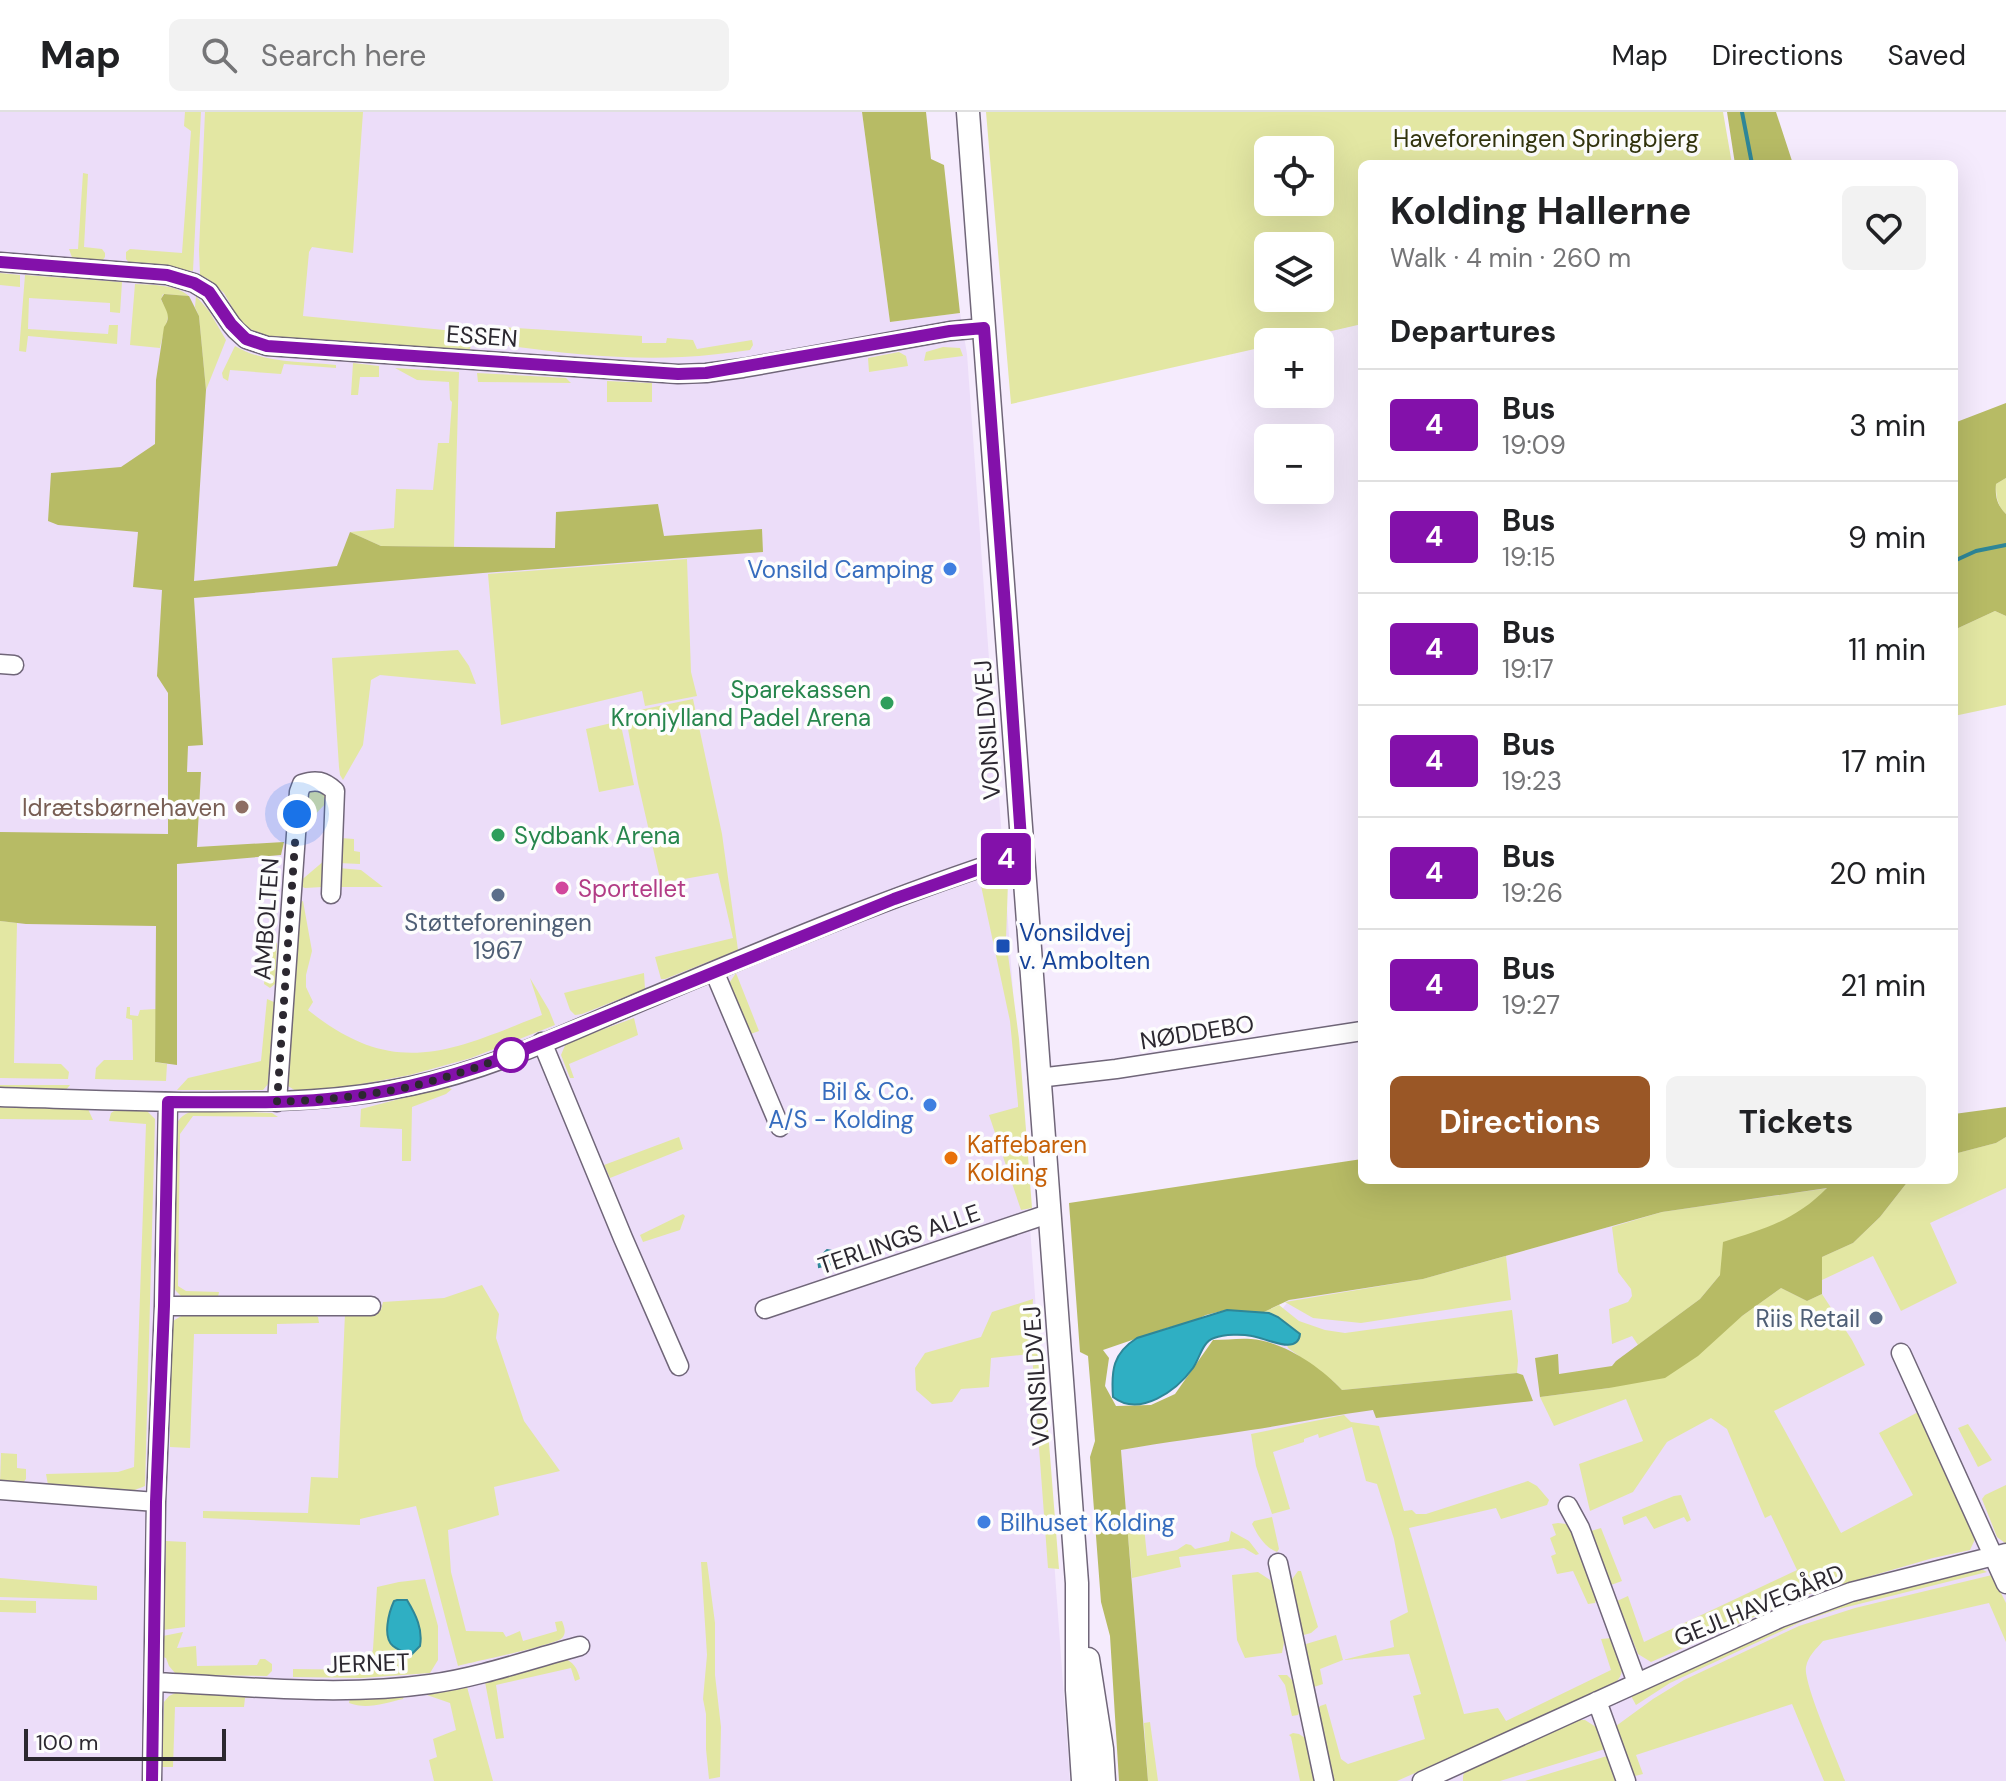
<!DOCTYPE html>
<meta charset="utf-8">
<style>
body{margin:0;font-family:"DM Sans",sans-serif;background:#f2f2f2;color:#202124;height:100vh;display:flex;flex-direction:column;font-size:30px;white-space:nowrap}
*{box-sizing:border-box;margin:0}
p{font-size:26px;color:#757577}
.icon{flex:none;width:44px;height:44px;fill:none;stroke:currentColor;stroke-width:2;stroke-linecap:round;stroke-linejoin:round}
.map{position:relative;flex:1;overflow:hidden}
.drawer{position:absolute;left:1358px;top:48px;width:600px;height:1024px;display:flex;flex-direction:column;background:#fff;border-radius:12px;box-shadow:0 8px 32px #0002}
.drawer>*{flex:none}
.badge{padding:0 16px;border-radius:6px;font-size:28px;line-height:52px}
.fabs{position:absolute;left:1254px;top:24px;display:grid;gap:16px}
.fabs a{display:grid;place-items:center;width:80px;height:80px;border-radius:12px;background:#fff;box-shadow:0 8px 32px #0002;font-size:40px}
.scale{position:absolute;left:24px;bottom:20px;width:202px;box-sizing:border-box;padding-left:8px;border:4px solid #2c2830;border-top:0;font-size:22px;line-height:28px;white-space:nowrap;color:#2c2830;-webkit-text-stroke:6px #fdfdfd;paint-order:stroke}
.you{position:absolute;width:40px;height:40px;margin:-20px;border:6px solid #fff;border-radius:50%;background:#1a73e8;box-shadow:0 0 0 12px #1a73e833}
.map>.badge{position:absolute;translate:-50% -50%;box-shadow:0 0 0 4px #fff}
h2{padding:0 32px;font-size:30px;line-height:72px}
.round{display:grid;place-items:center;flex:none;width:84px;height:84px;border-radius:12px;background:#f2f2f2}
.headline{display:flex;align-items:center;justify-content:space-between;height:136px;padding:0 32px}
h1{font-size:38px;font-weight:700;line-height:60px}
.button{display:flex;gap:16px;margin-top:auto;padding:16px 32px}
.button a{flex:1;height:92px;border-radius:12px;background:#9a5726;color:#fff;font-size:32px;font-weight:700;line-height:92px;text-align:center}
.button a+a{background:#f2f2f2;color:#202124}
ul{padding:0;list-style:none}
li{display:flex;align-items:center;gap:24px;height:112px;padding:0 32px;border-top:2px solid #e0e0e0}
li div{flex:1}
li b{display:block;font-size:30px}
li em{font-style:normal}
li .badge{min-width:88px;font-weight:700;text-align:center}
header{display:flex;align-items:center;gap:48px;box-sizing:border-box;height:112px;padding:0 40px;background:#fff;border-bottom:2px solid #e0e0e0}
header strong{font-size:38px}
nav{display:flex;gap:44px;margin-inline-start:auto;font-size:28px}
.search{width:560px;height:72px;background:#f2f2f2;display:flex;align-items:center;gap:20px;box-sizing:border-box;padding:0 28px;border-radius:12px;color:#757577;font-size:30px}
.map>svg:first-child{display:block}
.built{fill:#ecddf9}
.green{fill:#e3e7a3;fill-rule:evenodd}
.forest{fill:#b7bb65}
.water{fill:#2fafc3;stroke:#2e8697;stroke-width:2}
.lines{fill:none;stroke-linecap:round;stroke-linejoin:round}
.stream{stroke:#2e8697;stroke-width:4}
.minor-casing{stroke:#706679;stroke-width:21}
.major-casing{stroke:#706679;stroke-width:25}
.minor{stroke:#fff;stroke-width:18}
.major{stroke:#fff;stroke-width:22}
.line-casing{stroke:#fff;stroke-width:18}
.line{stroke:#8311aa;stroke-width:12}
.walk{stroke:#2c2830;stroke-width:8;stroke-dasharray:0 14.4}
.shop-dot{fill:#3f7fe0;stroke:#fdfdfd;stroke-width:3}
.leisure-dot{fill:#2e9e5b;stroke:#fdfdfd;stroke-width:3}
.education-dot{fill:#8d6e63;stroke:#fdfdfd;stroke-width:3}
.hotel-dot{fill:#d1479c;stroke:#fdfdfd;stroke-width:3}
.service-dot{fill:#5c6f8a;stroke:#fdfdfd;stroke-width:3}
.transit-dot{fill:#1a4fb4;stroke:#fdfdfd;stroke-width:3}
.stop-dot{fill:#fff;stroke:#8311aa;stroke-width:4}
.food-dot{fill:#e8710a;stroke:#fdfdfd;stroke-width:3}
.labels{text-anchor:middle;dominant-baseline:central;stroke-width:7;stroke-linejoin:round;paint-order:stroke}
.park-label{font-size:24px;fill:#32340e;stroke:#fdfdfd}
.street-label{font-size:24px;fill:#2c2830;stroke:#fdfdfd}
.shop-label{font-size:24px;fill:#366cbe;stroke:#fdfdfd;text-anchor:end}
.leisure-label{font-size:24px;fill:#27864d;stroke:#fdfdfd;text-anchor:end}
.education-label{font-size:24px;fill:#785e54;stroke:#fdfdfd;text-anchor:end}
.hotel-label{font-size:24px;fill:#b23c85;stroke:#fdfdfd;text-anchor:start}
.service-label{font-size:24px;fill:#4e5e75;stroke:#fdfdfd}
.transit-label{font-size:24px;fill:#164399;stroke:#fdfdfd;text-anchor:start}
.food-label{font-size:24px;fill:#c56008;stroke:#fdfdfd;text-anchor:start}
</style>
<header>
<strong>Map</strong>
<div class="search"><svg class="icon" aria-label="search" viewBox="0 0 24 24"><circle cx="10" cy="10" r="6"/><path d="M15 15l6 6"/></svg>Search here</div>
<nav><a>Map</a><a>Directions</a><a>Saved</a></nav>
</header>
<div class="map">
<svg width="2006" height="1669" viewBox="0 0 2006 1669">
<rect width="100%" height="100%" fill="#f5ebfd"/>
<!-- built -->
<path class="built" d="M0,0h862l28,210 70,-9 7,41 103,1427h-1070z
M2006,1025v644h-858l-27,-331 65,-12 103,-138 134,-21 239,-67 195,-32h97v-26l42,-11z"/>
<!-- green -->
<path class="green" d="M185,0h16l-8,159 -63,-7 -4,-5v-7l4,-3 52,4 9,-122 -7,-5z
M205,0h158l-10,141 -41,-6 -3,5 -6,64 171,17 -4,16 -9,4 -194,-17 -24,-10 -19,-33 -16,-14 -8,-4 -1,-25z
M986,0h737l9,52h-370v160l-78,18h-16v4l-257,58zM1320,38v52h-52v-52zM1320,134v52h-52v-52z
M83,61l5,1 -4,73 18,2 3,4v4l-4,5 -28,-2 -4,-11h9z
M0,161l20,2v12l-20,-2z
M25,163l97,7 -2,31 -10,-1v-9l-81,-5 -1,31 80,5 1,-9h9l-1,19 -89,-8 -2,16 -7,-1z
M135,172c17,1 40,0 54,12l-26,-2 -2,6c2,4 6,8 8,12 0,3 -8,30 -9,36l-30,-3z
M196,184l13,15 17,29 -20,50 -7,-74 -4,-9z
M501,215l141,9v7h24l1,-5 26,2 4,9 55,-9 1,5 -3,5c-23,3 -45,6 -68,7 -60,3 -120,-4 -179,-12l-8,-4v-8z
M235,234c30,18 67,15 101,19v3l-52,-4 -3,10 -51,-4 -2,11 -5,-3 -1,-5z
M943,235l17,1 3,8 -39,5 2,-9z
M899,240l7,4 2,10 -39,6 -1,-14z
M353,251l26,3v11h-19l-2,18h-7z
M395,256l64,4 -5,175 -73,-1 -31,-14 44,-4 2,-39 37,1 5,-47h11l3,-41 -2,-2 -1,-18 -32,-2z
M477,261l89,5 5,5 -93,-1z
M607,269l45,2v19h-45z
M2006,366v36c-9,-9 -10,-17 -10,-30z
M687,447l4,113 6,24 -52,10 -3,-15 -141,34 -13,-151z
M1995,499l11,5v89l-52,11v-86z
M458,538l11,16 7,18 -96,-9 -9,5 -8,65 -20,35 -3,-5 -1,-8 -7,-109z
M693,587l29,135 16,116 -73,29h-4l-6,-22 78,-19 -15,-65 -57,10 -23,-100 -13,-70z
M620,609l14,64 -35,7 -13,-63z
M313,671l13,9 3,8 -26,27 2,-30z
M341,726l13,1v12l6,1v12l-22,-1z
M325,748l-3,27 -17,1 -7,-3v-2z
M339,756l22,2 22,17h-45z
M983,764h13l12,6 -2,57 13,100 13,169 -11,2 -32,-95 29,-8v-3l-8,-83 -30,-140z
M303,789l9,50 -6,24v12l7,15 -5,8c87,70 142,41 234,5l-12,-37 19,32 6,15 -84,33 -61,17 -75,14 -39,2 -8,-5 -2,-8 12,-175z
M0,809l17,2 -3,140 47,1 8,8 -1,7 -68,-1z
M273,829l4,2 -2,41 -5,4 -6,-4 4,-41z
M644,861l1,16 -63,25 -7,1 -5,-5 -6,-17z
M736,861l23,58 -11,4 -19,-44 1,-9z
M267,887l7,3 -6,82 -5,6h-86l11,-12 73,-17z
M127,895h3v8l8,1 2,-6 16,-1 -1,53 12,2 -1,17 -71,-2 1,-11 8,-8h29l-1,-40 -6,-2z
M634,906l4,17 -69,29 5,14h-4l-9,-23 5,-12z
M0,973h70l-5,6 -65,-1z
M445,975l7,2 -6,5 -34,13 -1,54h-9v-32l-42,-2 1,-18z
M0,995l88,2 5,11 -93,-1z
M117,997l30,2 8,8 -10,367 -13,5 -84,-6 -2,-11 72,-2 16,-5 12,-343 -37,-3 2,-8z
M197,998l75,3 6,4 -85,-1 -13,18 -2,152 8,5 33,1 -1,5 -4,2h-30l-8,-8 -5,-9 3,-153c5,-12 10,-16 23,-19z
M679,1025l4,12 -73,29 -6,-13z
M2006,1025v51l-76,35 27,60 -56,28 -28,-55 -51,24v-23l31,-14 27,-26 29,-37h45v-26l42,-11z
M1829,1076l-31,26 -31,14 -47,47 -20,24 -62,46 -6,-9 -20,8 -3,-35 19,-7 4,-6 -1,-7 -13,-17 -6,-45 50,-15z
M683,1102l2,2 -5,14 -37,12 -3,-7z
M1506,1144l5,44 -150,23 -48,-5 -28,-16 138,-23z
M482,1173l17,29 -3,24 28,83 36,50 -66,16 5,28 -51,15 3,42 15,59 37,1 3,5 14,-6 3,10 34,-10 -2,-9 7,-1c2,5 5,12 0,17 -6,7 -90,24 -104,28l-42,-160 -56,13v6l-157,-7v-7l105,2 3,-36 27,1 7,-165 36,-3 2,-8 61,-4z
M1781,1176l26,13 15,-7 30,46 13,25 -91,46 67,122 72,-38 -34,-62 39,-21 59,123 -7,15 -37,8 -131,38 -151,66 -13,-8 -21,-53 11,-5 16,46 153,-72 -26,-55 -6,3 -38,-89 -16,-11 -44,24 -34,50 -43,19 -11,-47 64,-23 -17,-42 -72,27 -14,-29 69,-9 133,-72z
M1033,1187l-1,19 10,37 17,214 -11,-1 -16,-214 -41,4 -2,29 -28,2 -9,13 -20,2 -16,-14 -1,-22 10,-15 56,-16 11,-25z
M1279,1193l20,16 26,9 20,3 167,-23 6,51 -1,12 -175,17 -9,-9 -45,-33 -1,-3h7l-25,-32 -5,-1z
M310,1200l8,5 1,6 -42,1v10h-83l-4,114 -20,-1v-118l3,-8 10,-6z
M1344,1303l7,7 28,4 25,85 8,-1 4,4h10l102,-33 9,5 12,14 -2,5 -46,14 -5,-11 -87,20 55,186 34,-6 8,13 105,-51 -10,-31 11,-1c7,18 18,33 1,47l-216,96h-65l-14,-72 2,-3 6,-2 15,55 7,5 77,-25 -12,-43 8,-2 -12,-40 -66,6 -23,9 3,15 -12,4 -8,-40 3,-4 30,-9 7,25 51,-13 -4,-26 18,-9 -14,-73 -17,-55 -11,-3 -14,-54 -33,11 -1,-4 -14,5v3l-31,10 17,57 -18,5 -16,-48 -5,-32z
M1968,1312l24,36 -14,7 -20,-39z
M1,1341l16,1v14l9,1v10l-5,6 -21,-2z
M2006,1373v58h-1l-8,-6 -15,-38 3,-4z
M1681,1383l10,25 -4,2 -3,-5 -30,12 -8,-13 -22,9 -2,-8 52,-21z
M1272,1405l7,32 -2,3c-12,-4 -20,-18 -25,-28l2,-3z
M1558,1411l8,1 4,4 27,69 -2,6 -7,1 -15,-33 -16,3 -6,-18 5,-2 -6,-16 6,-3 -4,-11z
M1127,1414l17,1 3,29 30,-6 9,-6 5,1 4,4 34,-8 2,-10 18,10 10,13 -3,1 -12,-7 -65,9 2,10 -49,11z
M1601,1416l21,53 -11,4 -20,-54z
M166,1429l20,1 -1,85 -22,3z
M701,1450h6l8,61v52l6,52 -1,50 -11,2 -3,-30v-35l-3,-15 4,-44z
M1974,1458h9l4,2 -148,37 -36,12 -133,62 -34,22 -5,-9 147,-68 67,-24z
M1298,1459h3l17,56 -7,6 -11,3 -10,-54z
M1258,1460l15,10 11,60 -2,11 -37,5 -8,-18 -5,-65z
M1992,1463l14,28v39l-17,-39 -166,38c-7,8 -15,15 -17,26 -3,16 32,94 39,114h-21l-32,-77 -156,51 7,19 -12,3 -15,-51 37,-27 31,-19 115,-54 56,-18z
M0,1466l97,8v14l-97,-3z
M425,1467l13,47v34l-8,13 -69,5 -68,-1v-8l76,1 4,-21 4,-62 22,-5z
M0,1488l36,1v12l-36,-1z
M183,1520l-6,16 19,-2 1,20 60,-1 3,-6h5l7,5v7l-5,5 -76,-1 -16,-2 -6,-7 -3,-8 -3,-1v-21z
M563,1546c11,4 14,10 17,21l-5,2 -4,-13 -75,17 8,53 -8,1 -11,-57 2,-5z
M1278,1563h9l6,6 7,30 -2,4 -6,1 -7,-31z
M467,1575l26,94h-59l-5,-21 8,-3 -4,-18 23,-9 -6,-27 -26,-9z
M180,1579l90,3v4h-25l-1,9h-69l-2,60h-11l2,-65 5,-6z
M401,1581l3,3 -1,3c-18,4 -36,11 -54,4l1,-5z
M1578,1608h7l11,7 9,22 -105,32h-37v-5l2,-5z
M1150,1610l8,59h-10l-4,-58z
M1293,1621l6,1 6,4 9,43h-14l-9,-44 -2,-2z
M1607,1644l8,25h-90z"/>
<!-- forest -->
<path class="forest" d="M862,0h64l5,47 13,6 16,148 -70,9z
M1727,0h49l17,52h-58z
M164,182l25,2 10,20 7,74 -12,191 143,-15 13,-34 31,14 174,2 1,-36 102,-8 6,32 98,-7 1,23 -280,21 -289,25 9,147 -15,1 -1,26h14l-4,75 87,-5 -3,13 -104,9v201l-22,-3 1,-136 -130,-2 -26,-3v-89l168,2v-141l-11,-17 5,-86 -29,-3 5,-55 -80,-7 -10,-4 3,-48 70,-6 34,-23 1,-64 8,-53c8,-11 2,-16 -3,-28z
M2006,291v75l-10,6c-1,13 1,21 10,30v102l-11,-5 -41,19v-207z
M2006,995v30l-10,6 -42,11v-40z
M1362,1047v21h547l-29,37 -27,26 -31,14v37l-15,7 -26,-13 -39,28 -44,40 -33,22 -56,10 -69,9 -5,-39 23,-4 1,20 53,-8 4,-5 84,-62 20,-24 3,-33c41,-13 73,-22 104,-54l-165,24 -239,67 -134,21 -25,12 -8,1 -30,-3 -20,5 -13,6 -26,7 -64,22 6,8 -4,28 11,20 35,-1 24,-11 38,-54c13,0 26,-2 38,-1 32,2 70,28 91,51l175,-17 6,2 10,26 -157,17 -3,-8c-41,5 -81,14 -122,20 -43,7 -87,12 -130,20l27,331h-29l-9,-145 -9,-34 -11,-145 5,-16 -7,-85 -8,-4 -11,-149z"/>
<!-- water -->
<path class="water" d="M827,1138l15,3 4,8 -27,6 -1,-8z
M1227,1198l42,3 9,4 22,17c-2,22 -34,4 -48,2 -10,-2 -27,-2 -38,2 -12,4 -14,20 -21,30 -16,22 -53,50 -80,29 -2,-27 0,-44 24,-59z
M397,1488h10c9,15 16,29 13,46l-9,9c-5,-2 -13,-5 -18,-9 -11,-9 -4,-34 1,-45z"/>
<g class="lines">
<!-- stream -->
<path class="stream" d="M1742,0l10,52
M1954,449l22,-10 30,-6"/>
<defs>
<path id="minor" d="M0,150l167,13 27,8 15,9 22,32 5,6 10,9 21,7 411,28 28,-1 37,-5 207,-37 34,-3
M0,552l14,1
M714,859l66,156
M542,930l81,196 56,128
M1038,966l78,-9 246,-38
M0,985c71,2 141,5 212,5 67,0 133,-2 199,-16 84,-17 164,-57 243,-90 121,-51 243,-102 368,-142
M277,990l22,-310 3,-8c14,-5 22,-3 33,7l-4,103
M164,1194h207
M765,1197l283,-95
M1901,1241l105,231
M0,1378l156,12
M1568,1394l12,22 57,155
M1278,1451l46,218
M154,1570c91,4 185,15 276,2 51,-7 101,-25 150,-38
M1597,1589l29,80
M152,1669l4,-279 8,-196 4,-204
M1422,1669l358,-163 71,-26 155,-39"/>
<path id="major" d="M968,0l109,1471v107l6,91
M1088,1547l14,90 2,32"/>
</defs>
<!-- minor casing -->
<use href="#minor" class="minor-casing"/>
<!-- major casing -->
<use href="#major" class="major-casing"/>
<!-- minor -->
<use href="#minor" class="minor"/>
<!-- major -->
<use href="#major" class="major"/>
</g>
<g class="lines">
<defs>
<path id="line" d="M0,150l167,13 27,8 15,9 22,32 15,15 21,7 411,28 28,-1 244,-42 34,-3 22,291 16,235 -128,45 -393,160c-56,20 -113,35 -173,40 -53,5 -107,3 -160,3l-4,204 -8,196 -4,279"/>
</defs>
<!-- line casing -->
<use href="#line" class="line-casing"/>
<!-- line -->
<use href="#line" class="line"/>
<!-- walk -->
<path class="walk" d="M297,702l-20,288c46,-2 91,-6 136,-16 33,-8 71,-21 98,-31"/>
</g>
<!-- markers -->
<g class="shop-dot">
<circle cx="950" cy="457" r="8"/>
<circle cx="930" cy="993" r="8"/>
<circle cx="984" cy="1410" r="8"/>
</g>
<g class="leisure-dot">
<circle cx="887" cy="591" r="8"/>
<circle cx="498" cy="723" r="8"/>
</g>
<circle class="education-dot" cx="242" cy="695" r="8"/>
<circle class="hotel-dot" cx="562" cy="776" r="8"/>
<g class="service-dot">
<circle cx="498" cy="783" r="8"/>
<circle cx="1876" cy="1206" r="8"/>
</g>
<rect class="transit-dot" x="995" y="826" width="16" height="16" rx="4"/>
<circle class="stop-dot" cx="511" cy="943" r="16"/>
<circle class="food-dot" cx="951" cy="1046" r="8"/>
<g class="labels">
<!-- park labels -->
<g class="park-label">
<text x="1546" y="26">Haveforeningen Springbjerg</text>
</g>
<!-- street labels -->
<g class="street-label">
<text transform="translate(482 224) rotate(4)">ESSEN</text>
<text transform="translate(987 618) rotate(-94)">VONSILDVEJ</text>
<text transform="translate(266 807) rotate(-86)">AMBOLTEN</text>
<text transform="translate(1197 920) rotate(-9)">NØDDEBO</text>
<text transform="translate(899 1127) rotate(-19)">TERLINGS ALLE</text>
<text transform="translate(1036 1264) rotate(-94)">VONSILDVEJ</text>
<text transform="translate(1759 1493) rotate(-22)">GEJLHAVEGÅRD</text>
<text transform="translate(368 1551) rotate(-2)">JERNET</text>
</g>
<!-- shop labels -->
<g class="shop-label">
<text x="934" y="457">Vonsild Camping</text>
<text x="914" y="979">Bil &amp; Co.<tspan x="914" dy="28">A/S - Kolding</tspan></text>
<text x="1000" y="1410" text-anchor="start">Bilhuset Kolding</text>
</g>
<!-- leisure labels -->
<g class="leisure-label">
<text x="871" y="577">Sparekassen<tspan x="871" dy="28">Kronjylland Padel Arena</tspan></text>
<text x="514" y="723" text-anchor="start">Sydbank Arena</text>
</g>
<!-- education labels -->
<g class="education-label">
<text x="226" y="695">Idrætsbørnehaven</text>
</g>
<!-- hotel labels -->
<g class="hotel-label">
<text x="578" y="776">Sportellet</text>
</g>
<!-- service labels -->
<g class="service-label">
<text x="498" y="810">Støtteforeningen<tspan x="498" dy="28">1967</tspan></text>
<text x="1860" y="1206" text-anchor="end">Riis Retail</text>
</g>
<!-- transit labels -->
<g class="transit-label">
<text x="1019" y="820">Vonsildvej<tspan x="1019" dy="28">v. Ambolten</tspan></text>
</g>
<!-- food labels -->
<g class="food-label">
<text x="967" y="1032">Kaffebaren<tspan x="967" dy="28">Kolding</tspan></text>
</g>
</g>
</svg>
<div class="fabs">
<a><svg class="icon" aria-label="locate" viewBox="0 0 24 24"><circle cx="12" cy="12" r="6"/><path d="M12 2v4M12 18v4M2 12h4M18 12h4"/></svg></a>
<a><svg class="icon" aria-label="layers" viewBox="0 0 24 24"><path d="M12 4l9 5-9 5-9-5zM3 14l9 5 9-5"/></svg></a>
<a>+</a>
<a>−</a>
</div>
<div class="scale">100 m</div>
<div class="you" style="left:297px;top:702px"></div>
<b class="badge" style="left:1006px;top:747px;background:#8311aa;color:#fff">4</b>
<section class="drawer">
<div class="headline"><div><h1>Kolding Hallerne</h1><p>Walk · 4 min · 260 m</p></div><a class="round"><svg class="icon" aria-label="heart" viewBox="0 0 24 24"><path d="M12 20l-8-8c-3-5 5-10 8-4 3-6 11-1 8 4z"/></svg></a></div>
<h2>Departures</h2>
<ul>
<li><span class="badge" style="background:#8311aa;color:#fff">4</span><div><b>Bus</b><p>19:09</p></div><em>3 min</em></li>
<li><span class="badge" style="background:#8311aa;color:#fff">4</span><div><b>Bus</b><p>19:15</p></div><em>9 min</em></li>
<li><span class="badge" style="background:#8311aa;color:#fff">4</span><div><b>Bus</b><p>19:17</p></div><em>11 min</em></li>
<li><span class="badge" style="background:#8311aa;color:#fff">4</span><div><b>Bus</b><p>19:23</p></div><em>17 min</em></li>
<li><span class="badge" style="background:#8311aa;color:#fff">4</span><div><b>Bus</b><p>19:26</p></div><em>20 min</em></li>
<li><span class="badge" style="background:#8311aa;color:#fff">4</span><div><b>Bus</b><p>19:27</p></div><em>21 min</em></li>
</ul>
<div class="button"><a>Directions</a><a>Tickets</a></div>
</section>
</div>
